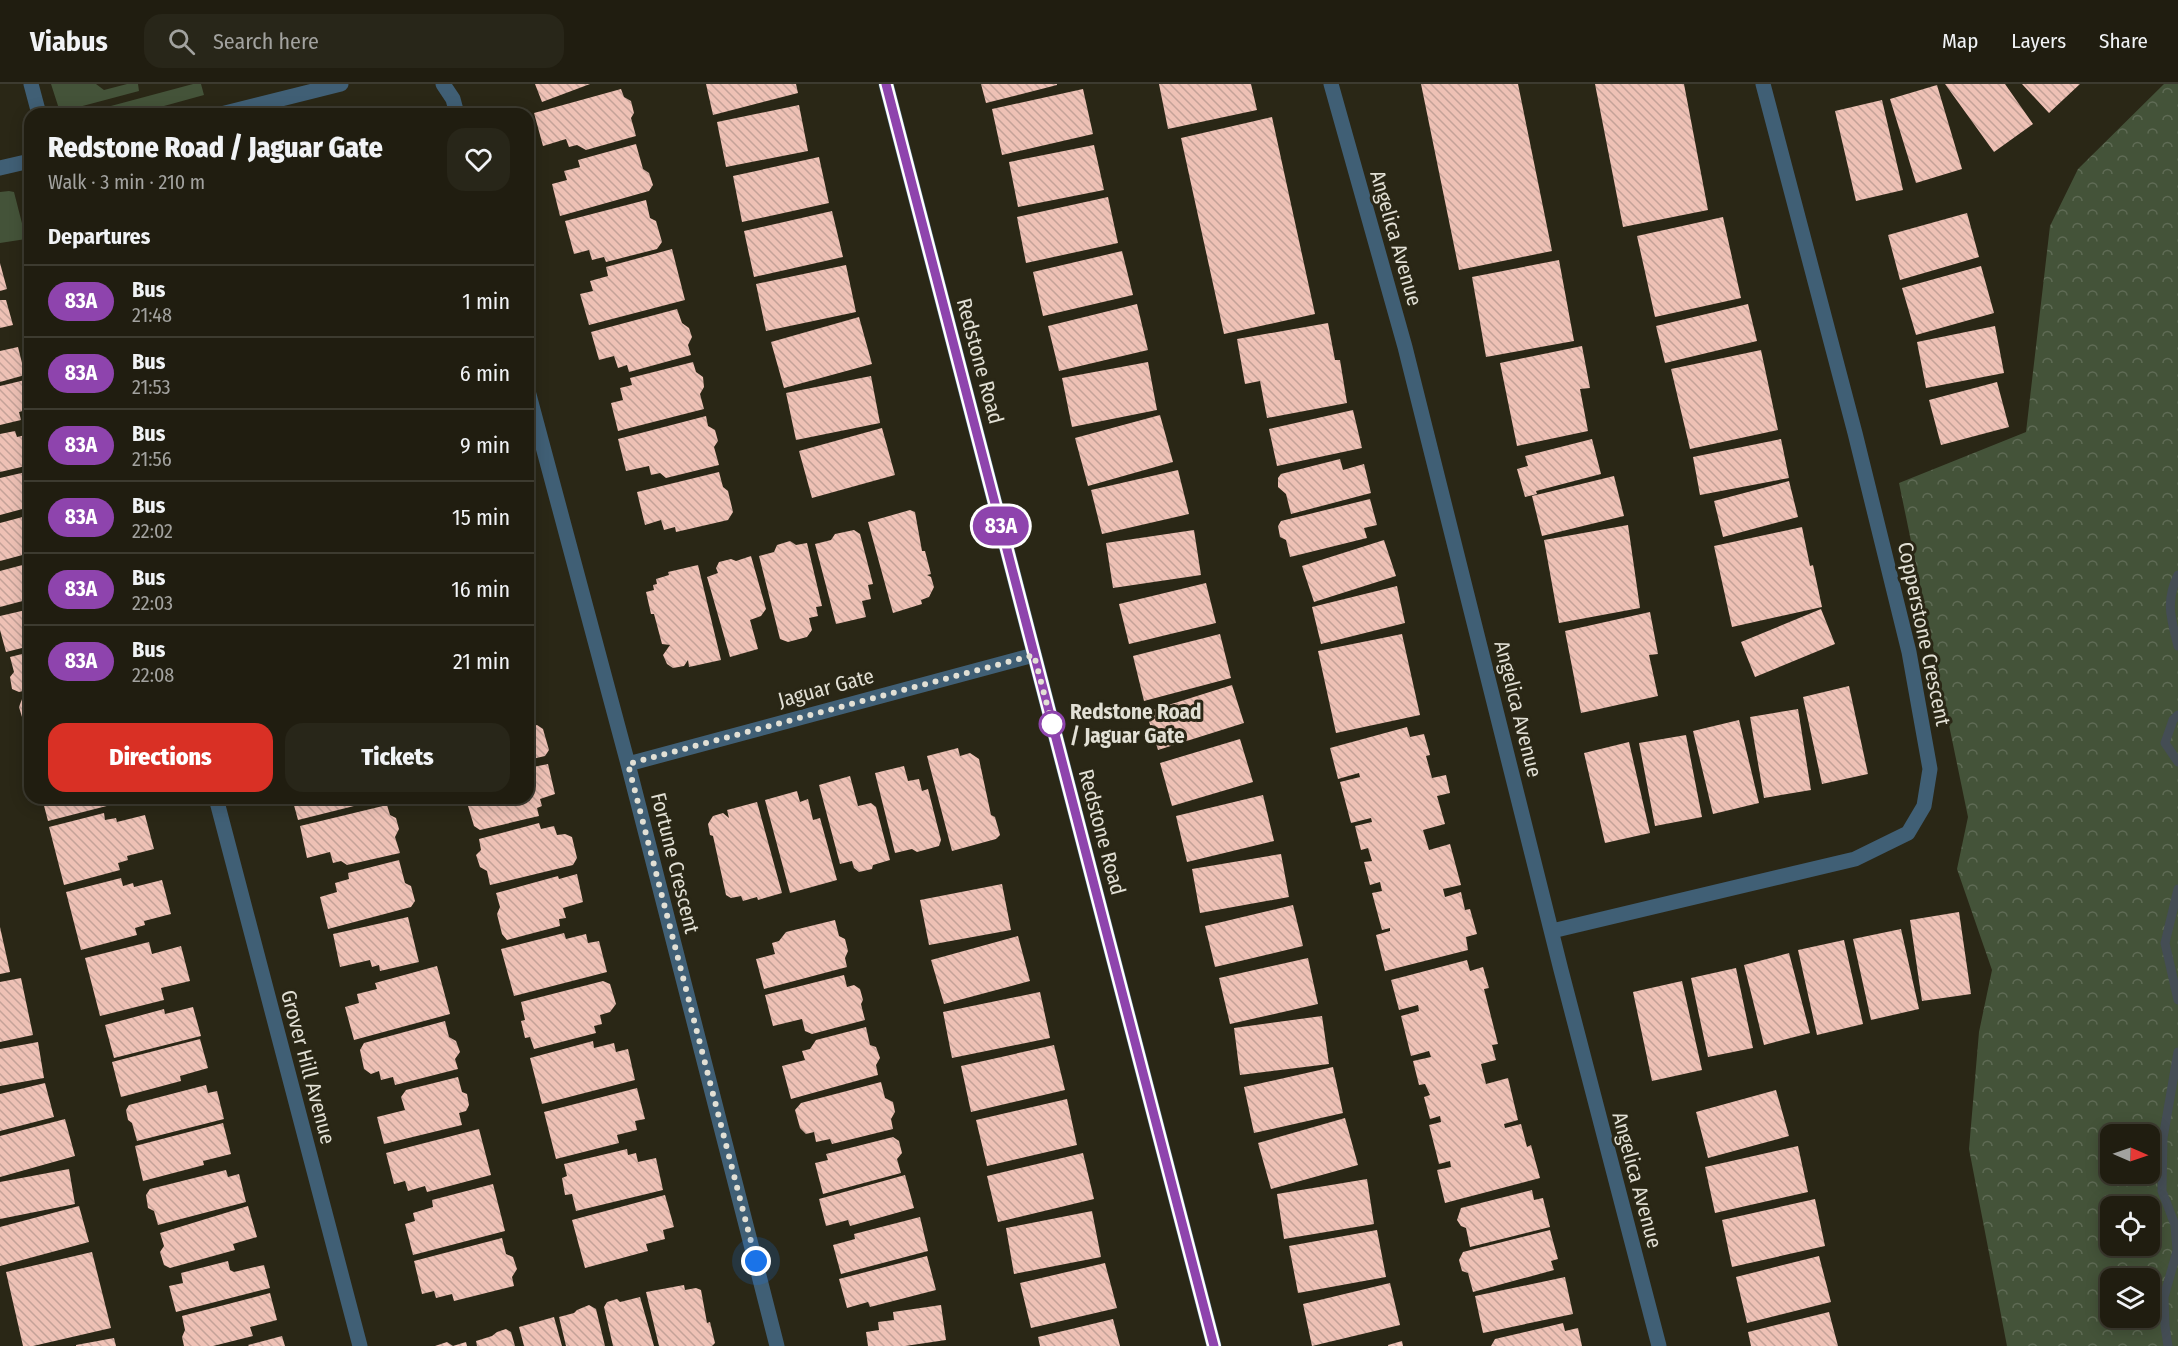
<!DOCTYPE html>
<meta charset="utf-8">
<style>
body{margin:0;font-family:"Fira Sans Condensed",sans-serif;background:#282619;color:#f1f3f6;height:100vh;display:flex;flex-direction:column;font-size:22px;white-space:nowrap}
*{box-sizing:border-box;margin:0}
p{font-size:20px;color:#a2a29f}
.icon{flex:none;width:33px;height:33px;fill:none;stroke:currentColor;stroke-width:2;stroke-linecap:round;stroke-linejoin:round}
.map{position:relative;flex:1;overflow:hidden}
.panel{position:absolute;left:24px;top:24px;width:510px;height:696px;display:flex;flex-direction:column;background:#201d10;border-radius:18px;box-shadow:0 3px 15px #0003,0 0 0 2px #3d3b30}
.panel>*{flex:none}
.badge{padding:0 12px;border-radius:20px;font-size:21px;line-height:39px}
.needle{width:39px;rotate:92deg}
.buttons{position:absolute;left:2100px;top:1040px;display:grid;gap:12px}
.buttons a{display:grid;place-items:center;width:60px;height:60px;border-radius:12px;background:#201d10;box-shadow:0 3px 15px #0003,0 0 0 2px #3d3b30;font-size:30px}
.you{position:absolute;width:30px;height:30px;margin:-15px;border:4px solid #fff;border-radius:50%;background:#1a73e8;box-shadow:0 0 0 9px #1a73e833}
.map>.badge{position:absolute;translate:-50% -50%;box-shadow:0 0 0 3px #fff}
h2{padding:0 24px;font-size:22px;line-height:54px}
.round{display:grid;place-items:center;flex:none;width:63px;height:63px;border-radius:18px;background:#282619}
.headline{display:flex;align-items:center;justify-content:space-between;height:102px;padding:0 24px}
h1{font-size:28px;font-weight:800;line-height:45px}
.primary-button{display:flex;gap:12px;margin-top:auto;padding:12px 24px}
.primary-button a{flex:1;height:69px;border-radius:18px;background:#d93025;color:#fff;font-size:24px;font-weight:800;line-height:69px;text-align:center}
.primary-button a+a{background:#282619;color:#f1f3f6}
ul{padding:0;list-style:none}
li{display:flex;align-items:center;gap:18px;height:72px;padding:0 24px;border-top:2px solid #3d3b30}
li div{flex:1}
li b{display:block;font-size:22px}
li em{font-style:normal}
li .badge{min-width:66px;font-weight:700;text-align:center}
header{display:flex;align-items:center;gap:36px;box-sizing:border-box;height:84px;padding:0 30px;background:#201d10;border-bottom:2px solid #3d3b30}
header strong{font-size:28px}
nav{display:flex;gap:33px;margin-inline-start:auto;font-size:21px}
.search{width:420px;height:54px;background:#282619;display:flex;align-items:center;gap:15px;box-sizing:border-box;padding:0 21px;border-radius:18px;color:#a2a29f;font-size:22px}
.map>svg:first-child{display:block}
.grass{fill:#445339}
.park{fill:url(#park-crowns);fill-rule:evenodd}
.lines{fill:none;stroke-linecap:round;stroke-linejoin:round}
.stream{stroke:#444d54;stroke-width:9}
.building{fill:url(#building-back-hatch)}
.minor{stroke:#405f75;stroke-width:15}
.tertiary{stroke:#405f75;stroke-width:15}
.line-casing{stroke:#fff;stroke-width:14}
.line{stroke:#8e44ad;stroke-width:9}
.walk{stroke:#e2e0d5;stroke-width:6;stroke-dasharray:0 10.8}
.stop-dot{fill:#fff;stroke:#8e44ad;stroke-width:3}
.labels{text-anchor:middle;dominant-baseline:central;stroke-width:6;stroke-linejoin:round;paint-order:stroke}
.street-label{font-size:21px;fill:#e2e0d5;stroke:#2a2716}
.stop-label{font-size:21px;font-weight:bold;fill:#e2e0d5;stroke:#2a2716;text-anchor:start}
</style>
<header>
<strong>Viabus</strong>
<div class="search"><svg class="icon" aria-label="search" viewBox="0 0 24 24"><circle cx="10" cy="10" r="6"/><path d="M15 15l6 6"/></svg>Search here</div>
<nav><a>Map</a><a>Layers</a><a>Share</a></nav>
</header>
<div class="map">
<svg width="2178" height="1262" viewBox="0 0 2178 1262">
<defs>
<pattern id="park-crowns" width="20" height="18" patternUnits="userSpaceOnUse" patternTransform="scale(1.5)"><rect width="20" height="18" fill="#445339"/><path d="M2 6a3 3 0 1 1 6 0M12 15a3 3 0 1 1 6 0" fill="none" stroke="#5f6b55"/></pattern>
<pattern id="building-back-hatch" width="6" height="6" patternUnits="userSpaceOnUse" patternTransform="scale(1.5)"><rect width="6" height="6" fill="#eec1b5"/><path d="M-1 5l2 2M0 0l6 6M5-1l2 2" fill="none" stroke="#c4a298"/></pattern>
</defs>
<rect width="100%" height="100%" fill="#2a2716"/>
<!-- grass -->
<path class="grass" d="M51,0h45l8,6 23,-6h11l1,7 -79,21z
M193,0h8l3,11 -69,19h-54z
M9,107l5,1 12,47 -26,4v-51z"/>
<!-- park -->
<path class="park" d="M2164,0h14v1262h-171l-38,-197 10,-117 13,-62 -35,-101 11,-52 -69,-334 127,-51 24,-206 28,-57zM2110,1050h40v39h-40zM2110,1122h40v39h-40zM2110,1194h40v39h-40z"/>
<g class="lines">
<!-- stream -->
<path class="stream" d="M2178,491c-13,26 -7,44 0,71
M2178,631l-5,5 -8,23 13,19
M2178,805l-13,54 13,57
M2168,1262l-3,-20 -1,-29 13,-46 -2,-26 -13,-34 1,-53 15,-86"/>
</g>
<!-- building -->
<path class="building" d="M535,0h55l-48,18z
M706,0h90l2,9 -85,22z
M981,0h76v1l-71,18z
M1159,0h92l6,26 -89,19z
M1421,0h97l34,167 -93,19z
M1595,0h89l24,126 -85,17z
M1945,0h60l28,40 -39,28z
M2022,0h58l-31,29z
M1937,1l25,84 -46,14 -26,-84z
M621,5l3,8 7,4 3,12 -3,5 5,18 -50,14 -9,-5 -8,2 -3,-8 -23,7 -9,-33z
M1083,5l10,45 -91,21 -10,-46z
M1882,16l21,90 -47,11 -21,-90z
M799,21l9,46 -82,16 -9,-45z
M1272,33l43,197 -91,20 -43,-196z
M636,60l7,25 6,4 4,12 -4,6 -89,25 -8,-32 15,-4 -3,-9 16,-4 -2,-7z
M1094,61l10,45 -86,17 -9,-45z
M819,73l10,46 -87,19 -9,-46z
M1108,113l10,46 -92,20 -9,-46z
M646,116l4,18 6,3 6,21 -5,7 -51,13 -2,-5 -12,3 -3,-10 -15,4 -9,-33z
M832,127l11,46 -89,20 -10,-46z
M1967,129l12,44 -79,23 -12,-45z
M1723,133l18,81 -86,19 -18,-81z
M672,165l13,51 -96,25 -9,-31 13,-3 -3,-10 18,-5 -2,-9z
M1122,167l11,44 -90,21 -10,-44z
M1559,176l15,81 -88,16 -14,-80z
M0,179l7,26 -7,2z
M846,181l10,47 -90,19 -10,-47z
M1981,182l13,47 -78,22 -14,-47z
M0,216h6l7,25 -13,3z
M1137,220l11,46 -89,21 -11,-45z
M1748,220l9,37 -92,22 -9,-37z
M677,225l5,14 7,5 3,9 -4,8 3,10 -62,17 -2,-7 -9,3 -4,-12 -15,4 -8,-28z
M859,233l13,47 -88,24 -13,-46z
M1328,239l7,37h5l7,43 -80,15 -7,-37 -15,3 -8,-45z
M1995,242l9,47 -78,15 -9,-46z
M1582,262l8,42 -10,1 8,42 -71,15 -17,-83z
M18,263l7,28 -25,7v-31z
M1761,266l17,80 -88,19 -19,-80z
M693,278l3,10 7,5 1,10 -4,7 4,15 -86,22 -7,-28 12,-3 -3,-12 12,-3 -2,-7z
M1148,278l9,48 -85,17 -10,-49z
M871,292l9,47 -84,17 -10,-47z
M29,295l1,30 -11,3 2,8 -21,5v-39z
M1997,298l12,45 -68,18 -12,-45z
M1353,326l9,38 -85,18 -8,-37z
M1160,331l13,47 -85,24 -13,-48z
M706,332l2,10 7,4 3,11 -4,6 5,18 -53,13 -6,-5 -9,2 -2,-9 -23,5 -8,-32z
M882,344l13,47 -83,23 -13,-47z
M15,347l2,6 13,-3v31l-30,7v-38z
M1592,355l9,35 -65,17 1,3 -12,3 -8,-28 11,-3 -3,-10z
M1781,355l8,39 -89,17 -7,-38z
M1340,375l3,11 21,-6 7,29 -80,21 -5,-20 -8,-7v-9l3,-4z
M1178,386l11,44 -87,20 -11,-44z
M30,387v23l-2,4 2,9 -30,8v-37z
M719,388l4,15 5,4 5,21 -5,8 -52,12 -1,-5 -11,3 -3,-10 -16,5 -8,-33z
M1614,392l10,40 -82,20 -10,-40z
M1789,397l9,36 -75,20 -9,-36z
M1370,415l7,26 -13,3 3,10 -77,19 -4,-17 -6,-3 -2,-11 3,-5z
M910,426l5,2 7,39h3l6,23 -4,1 4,2 3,10 -5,10 -8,3 1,4 -29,9 -25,-91z
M30,431v38l-30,8v-38z
M1628,441l12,83 -81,15 -15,-83z
M1802,443l8,39 3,-1 9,42 -90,20 -18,-81z
M854,446l6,4 13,50 -5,1 3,14 -9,2 4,16 -30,7 -21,-80 16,-4 4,-6z
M1194,446l7,45 -88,13 -7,-45z
M1384,456l12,36 -82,26 -12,-36z
M790,457l6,4 11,-2 15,63 -6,1 2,9 -9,2 3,12 -5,7 -19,5 -8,-3 -21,-83 15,-4 3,-7z
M751,472l15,53 -5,7 -11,4 8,29 -28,8 -23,-80 11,-4 -2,-5 3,-6 12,-3 5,2z
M30,479v36l-30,8v-36z
M698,481l23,95 -32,7 -1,-7 -4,6 -11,2 -6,-4 -4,-9 7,-10 -8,-1 -8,-30h-3l-5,-22 8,-2 -1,-5 4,-1 -1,-5 13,-4 -1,-3z
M1206,499l10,40 -87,21 -10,-40z
M1397,502l8,37 -84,21 -9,-37z
M30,525v37l-24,6 -6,-22v-14z
M1821,525l14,35 -80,33 -14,-35z
M1650,528l8,42 -9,1 9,41 -77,17 -16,-82z
M1220,550l11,44 -87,23 -11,-45z
M1402,550l18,81 -84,18 -18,-82z
M30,568v37l-11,3 -7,-3 -2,-12 4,-5 -4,-15z
M1232,601l12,38 -86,27 -12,-38z
M1849,602l19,88 -46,10 -19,-87z
M30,613v32h-1l-2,-10 -5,-2 -3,-10 3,-8z
M1798,625l13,81 -47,8 -14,-81z
M1739,636l20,83 -46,11 -20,-83z
M537,641l6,4 6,21 -4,6 -17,4v-33z
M1407,643l3,10 14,-3 6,21 -4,1 6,22 14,-3 4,18 -13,3 8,28 -22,6 6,20 21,-6 11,41 -18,4 2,8 16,-5 4,18 5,-1 7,25 -11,3 2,13 -83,21 -9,-36 14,-4v-3l-8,2 -10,-37 10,-2 -2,-9 -10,3 -6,-23 8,-1 -4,-13 -7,2 -6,-24 17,-4 -1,-4 -20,5 -11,-41 20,-5 -1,-4 -21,6 -8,-31z
M1686,651l16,82 -47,9 -16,-83z
M1240,655l13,43 -81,24 -12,-43z
M1629,658l21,91 -45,10 -21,-90z
M958,664l2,8 10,-3 9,6 12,56 4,2 5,18 -4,4 -44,12 -25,-95z
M548,680l7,30 -15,5 2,7 -5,2 2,8 -59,14 -6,-4 -6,-20 4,-5 -1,-3h57v-30z
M904,682l4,15 11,-2 3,12 6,-2 13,51 -2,6 -22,6 -5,-3 -17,4 -20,-80z
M850,692l8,30 13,-3 5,4 14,53 -17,5 -1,4 -13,3 -5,-4 -2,-7 -12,3 -21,-79z
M797,707l3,11 8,-3 5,21 7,-2 17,62 -47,13 -25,-93z
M1263,711l11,46 -87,21 -11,-46z
M42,714h92v1l-86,22z
M292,714h90v1l-84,21z
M757,718l25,91 -24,7 -1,-3 -14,4 -2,-5 -10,2 -5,-3 -13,-59 -3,-1 -2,-11 5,-8 10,-3 6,5 -2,-8z
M387,721l3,10 6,3 3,11 -4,8 5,16 -53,12 -6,-4 -8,2 -3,-11 -23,6 -7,-32z
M104,729l1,7 11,-2 1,4 28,-7 9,34 -27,7 1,4 -10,3 2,7 -56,15 -15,-58z
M539,739l2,6 13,-3 3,9 8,-1 7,3 5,21 -4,7 -83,20 -3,-14 -7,-4 -4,-12 5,-5 -2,-11z
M1281,770l8,43 -89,16 -8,-44z
M399,776l6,23 6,3 4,15 -4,6 -83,22 -8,-32 17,-5 -2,-9 14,-4 -1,-6z
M577,790l6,28 -20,6 3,10 -7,1 1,7 -53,14 -5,-6 -5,-20 3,-7 -4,-14 62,-17 1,3z
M121,794l2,8 10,-3 1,4 28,-7 9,34 -27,7 1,4 -10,3 2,7 -56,15 -15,-58z
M1002,800l9,46 -82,15 -9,-45z
M1293,821l10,41 -88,21 -10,-41z
M1959,828l12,82 -49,7 -12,-81z
M408,833l11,45 -39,9 -1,-6 -7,2 -2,-7 -30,7 -7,-33z
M835,836l4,16 6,3 3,12 -3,7 2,9 -83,22 -8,-30 19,-5 -3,-11 7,-2 7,-9z
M0,843l10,45 -10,2z
M1901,845l18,80 -48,11 -18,-81z
M564,849l2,6 20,-5 2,9 11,-2 8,31 -93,24 -13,-47z
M1018,852l12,45 -86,23 -13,-44z
M1844,856l19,84 -46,11 -19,-85z
M149,858l3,12 29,-8 9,35 -29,7 3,12 -64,16 -15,-58z
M1789,869l21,80 -46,12 -20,-80z
M1308,874l10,46 -88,20 -11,-46z
M1467,876l3,11 13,-4 6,21 -5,1 14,55 -6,1 4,15 -15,4 5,20 22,-6 10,42 -14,4 1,4 16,-4 6,23 4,-2 9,33 -95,25 -8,-33 14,-3 -1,-6 -11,3 -10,-39 12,-3 -1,-6 -10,3 -6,-22 6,-2 -5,-11 -6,1 -6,-24 18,-4 -2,-6 -18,5 -10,-40 18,-5 -1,-6 -19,5 -8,-30z
M437,882l13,48 -96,26 -9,-33 14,-4 -2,-9 20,-5 -2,-6z
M1736,884l17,80 -45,9 -17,-79z
M844,891l3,12 7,-2 6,4 3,11 -2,4 4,16 -53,14 -7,-3 -3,-12 -29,7 -8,-31z
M21,894l12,57 -33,7v-60z
M603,897l7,3 6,20 -6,8 -10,3 2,9 -8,2 2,7 -62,16 -4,-12 -5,1 -4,-17 4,-1 -4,-18z
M1682,897l20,89 -50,11 -19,-89z
M1040,908l10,46 -98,20 -9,-46z
M193,923l8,29 -87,22 -9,-33 59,-16 1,5z
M1322,932l7,48 -89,11 -6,-47z
M445,937l4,16 7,4 4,11 -5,7 3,10 -63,16 -2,-8 -12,3 -2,-9 -8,3 -7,-5 -4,-19 4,-7z
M866,943l4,18 6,2 4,11 -4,7 2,10 -87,24 -9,-33 23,-6 -3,-9 8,-2 6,-9z
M200,955l8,29 -28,8 1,5 -60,16 -9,-35z
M593,957l1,7 20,-5 2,9 12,-3 7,31 -93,24 -12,-46z
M38,958l6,36 -44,8v-37z
M1054,961l11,45 -94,22 -10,-46z
M1333,983l10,46 -89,20 -10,-46z
M458,993l4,15 5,2 2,11 -3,6 -7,2 3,12 -78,19 -7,-27 28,-7 -4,-13 5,-7z
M881,998l4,16 8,4 2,10 -4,7 2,10 -61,15 -2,-5 -14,3 -2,-10 -8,2 -6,-6 -5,-18 6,-7z
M45,999l9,34 -54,14v-37z
M206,1001l2,8 9,-2 7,28 -87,22 -5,-18 -4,-3 -2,-10 3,-5z
M637,1004l8,31 -10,2 2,9 -20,5 2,8 -63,16 -12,-47z
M1776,1006l13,46 -81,22 -12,-46z
M1067,1015l10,46 -90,21 -11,-46z
M1345,1034l13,47 -87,24 -13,-46z
M65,1035l10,37 -75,21v-41z
M223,1039l8,31 -28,7 1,4 -61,16 -8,-35z
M479,1045l12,46 -64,17 -2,-6 -17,5 -3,-10 -11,3 -8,-31z
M893,1053l6,4 3,12 -5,6 4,14 -78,21 -8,-31 13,-3 -2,-6z
M1798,1062l10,46 -93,21 -10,-46z
M627,1065l1,6 8,-2 2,9 18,-4 7,32 -87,21 -4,-17 -7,1 -3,-17 5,-2 -3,-12z
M1083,1069l11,46 -96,23 -11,-46z
M69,1085l6,35 -75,15v-37z
M226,1086l2,7 11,-3 7,28 -88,23 -4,-14 -6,-3 -2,-13 4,-6z
M905,1091l9,33 -64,18 -2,-6 -22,6 -7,-27z
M1367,1095l7,45 -90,15 -7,-45z
M493,1100l12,47 -92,24 -8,-31 10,-3 -2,-8 20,-6 -1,-7z
M1532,1106l2,10 9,-2 7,29 -80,20 -4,-19 -5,-2 -4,-6 4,-12z
M665,1111l9,32 -11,3 2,9 -19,5 2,7 -63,17 -13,-48z
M1815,1115l10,47 -93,21 -10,-47z
M79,1122l10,36 -89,24v-39z
M248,1122l9,31 -24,7 2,6 -65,18 -6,-3 -4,-13 4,-6 -4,-13z
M1092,1127l9,46 -87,17 -8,-46z
M920,1133l8,34 -87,23 -8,-29 22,-6 -1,-5z
M1377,1146l9,47 -88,16 -9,-47z
M1550,1146l8,29 -7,2 3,9 -81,22 -5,-19 -6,-2 -3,-11 4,-8z
M502,1154l4,16 7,3 4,12 -5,8 2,9 -60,15 -2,-7 -16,4 -2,-7 -12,3 -8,-33z
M92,1168l19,76 -78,18h-10l-17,-74z
M927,1172l9,34 -66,17 -2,-5 -21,6 -8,-29z
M1819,1172l12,46 -84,21 -11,-46z
M228,1177l2,9 4,2 30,-7 6,23 -94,24 -7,-26 14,-3 -2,-10z
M1105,1179l12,45 -86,20 -11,-45z
M1565,1193l8,37 -90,19 -8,-37z
M1390,1199l10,42 -88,21 -9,-42z
M684,1201l1,5 11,-2 5,2 6,33 3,-1 5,21 -3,3h-53l-13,-54z
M270,1209l7,27 -27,7 3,9 -40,10h-29l-2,-9 3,-7 -3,-14z
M640,1213l14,49h-41l-9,-39 3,-5 10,-3 3,3z
M589,1221l7,4 9,37h-39l-7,-29 15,-4 3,-3z
M941,1221l5,35 -41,6h-37l-2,-14 13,-2 -1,-8 16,-2 -1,-8z
M1829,1228l9,34h-87l-3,-14z
M554,1233l8,29h-38l-5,-19z
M1113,1235l7,27h-80l-2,-9z
M1563,1239l2,8 13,-3 4,18h-91l4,-7z
M506,1245l5,3 4,14h-38l-1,-5 16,-5 5,-4z
M282,1252l3,10h-36l-1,-1z
M114,1254l2,8h-40v-1z
M1402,1257l1,5h-15v-1z
M447,1258l6,4 13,-4 1,4h-32z"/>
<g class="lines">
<!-- minor -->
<path class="minor" d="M31,0l8,30
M443,0l10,15 4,15
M1331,0l74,263 156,623 98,376
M221,30l120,-30
M0,84l30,-7
M528,307l100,373 149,582
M628,680l406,-109
M216,714l144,548
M1552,847l303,-72 53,-26 16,-27 6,-37 -21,-117 -54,-219 -92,-349"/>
<!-- tertiary -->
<path class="tertiary" d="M886,0l328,1262"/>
</g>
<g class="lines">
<defs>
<path id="line" d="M886,0l328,1262"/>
</defs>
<!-- line casing -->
<use href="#line" class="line-casing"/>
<!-- line -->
<use href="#line" class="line"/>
<!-- walk -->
<path class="walk" d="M756,1177l-128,-497 406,-109 18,69"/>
</g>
<!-- markers -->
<circle class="stop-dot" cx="1052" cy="640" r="12"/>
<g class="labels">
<!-- street labels -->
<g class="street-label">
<text transform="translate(1396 154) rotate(74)">Angelica Avenue</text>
<text transform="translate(980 277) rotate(75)">Redstone Road</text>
<text transform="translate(1924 550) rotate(78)">Copperstone Crescent</text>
<text transform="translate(826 604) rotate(-15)">Jaguar Gate</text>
<text transform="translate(1518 625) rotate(76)">Angelica Avenue</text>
<text transform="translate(1102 748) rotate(75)">Redstone Road</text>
<text transform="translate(675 779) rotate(76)">Fortune Crescent</text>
<text transform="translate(308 983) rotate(75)">Grover Hill Avenue</text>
<text transform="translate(1637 1096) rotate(75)">Angelica Avenue</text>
</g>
<!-- stop labels -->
<g class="stop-label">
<text x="1070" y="628">Redstone Road<tspan x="1070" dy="24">/ Jaguar Gate</tspan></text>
</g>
</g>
</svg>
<div class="buttons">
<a><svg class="needle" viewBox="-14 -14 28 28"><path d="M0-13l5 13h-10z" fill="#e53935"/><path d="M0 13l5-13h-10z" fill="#a2a29f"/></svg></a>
<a><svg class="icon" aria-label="locate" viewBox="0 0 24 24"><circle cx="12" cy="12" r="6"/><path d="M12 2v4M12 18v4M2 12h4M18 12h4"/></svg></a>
<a><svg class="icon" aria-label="layers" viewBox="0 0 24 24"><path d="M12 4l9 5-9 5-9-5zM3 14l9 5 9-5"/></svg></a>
</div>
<div class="you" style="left:756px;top:1177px"></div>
<b class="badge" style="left:1001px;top:442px;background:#8e44ad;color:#fff">83A</b>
<section class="panel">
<div class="headline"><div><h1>Redstone Road / Jaguar Gate</h1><p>Walk · 3 min · 210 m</p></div><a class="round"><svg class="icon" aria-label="heart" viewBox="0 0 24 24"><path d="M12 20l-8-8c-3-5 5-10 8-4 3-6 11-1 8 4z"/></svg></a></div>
<h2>Departures</h2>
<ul>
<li><span class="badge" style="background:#8e44ad;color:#fff">83A</span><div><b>Bus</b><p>21:48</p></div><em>1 min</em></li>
<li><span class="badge" style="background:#8e44ad;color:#fff">83A</span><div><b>Bus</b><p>21:53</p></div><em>6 min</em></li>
<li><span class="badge" style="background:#8e44ad;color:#fff">83A</span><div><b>Bus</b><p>21:56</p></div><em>9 min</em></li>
<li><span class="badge" style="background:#8e44ad;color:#fff">83A</span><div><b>Bus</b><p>22:02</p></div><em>15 min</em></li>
<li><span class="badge" style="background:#8e44ad;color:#fff">83A</span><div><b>Bus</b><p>22:03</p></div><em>16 min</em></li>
<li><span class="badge" style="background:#8e44ad;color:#fff">83A</span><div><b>Bus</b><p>22:08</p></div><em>21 min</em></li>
</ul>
<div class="primary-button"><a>Directions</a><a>Tickets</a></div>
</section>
</div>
